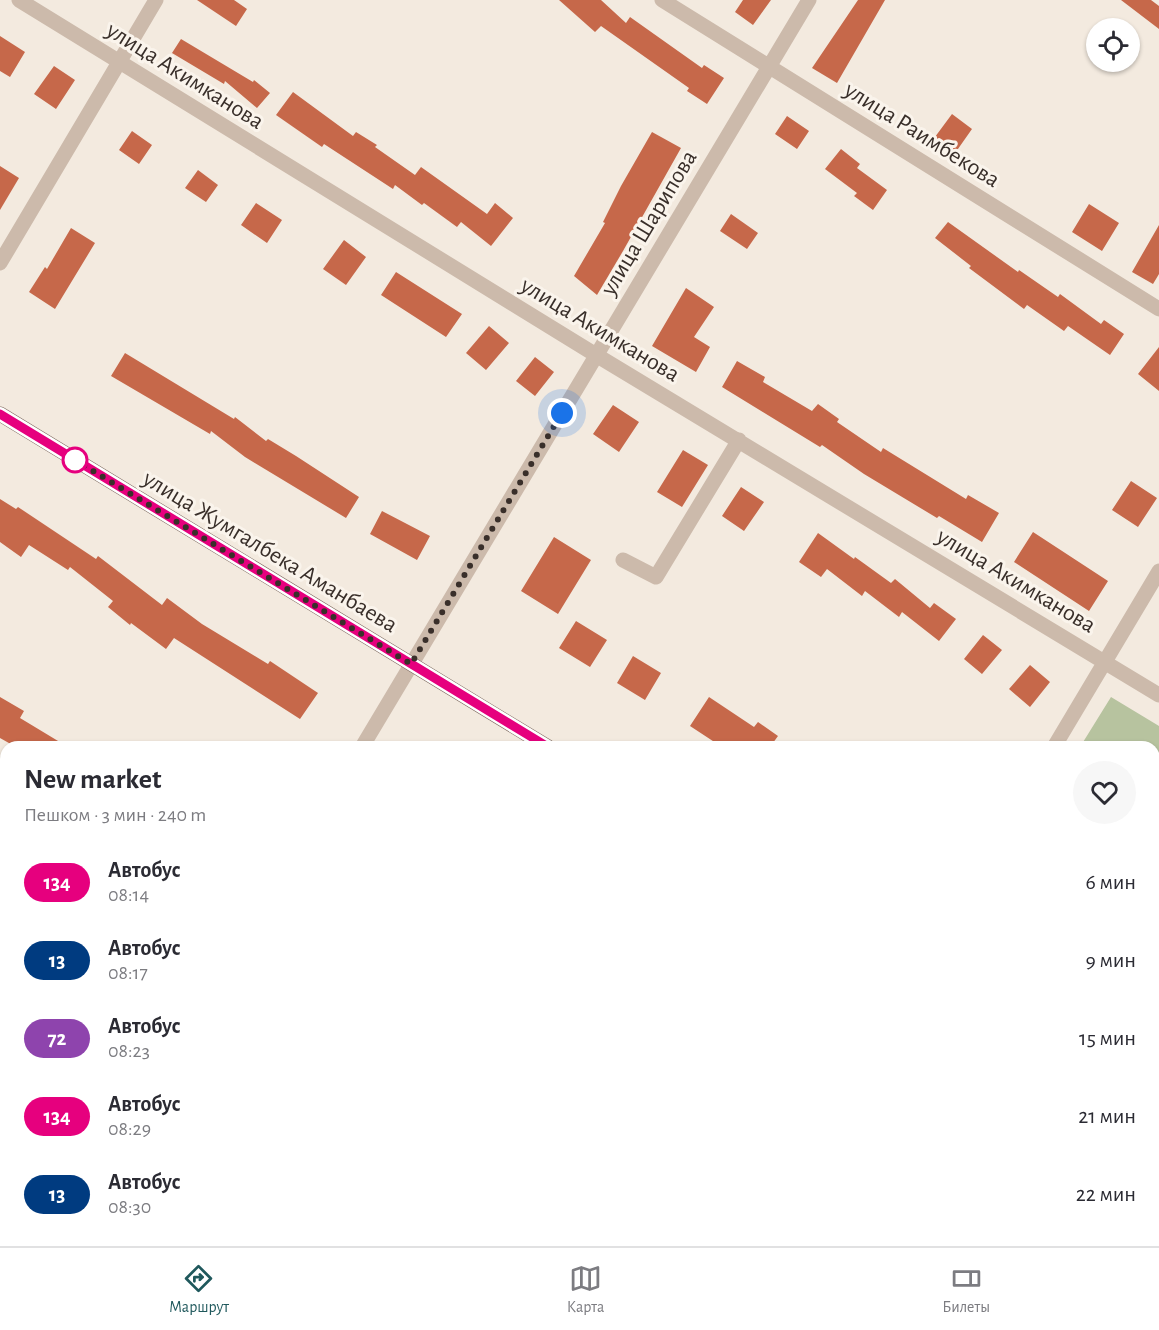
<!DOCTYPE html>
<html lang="ru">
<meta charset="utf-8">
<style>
body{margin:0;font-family:"Alegreya Sans",sans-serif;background:#f7f7f7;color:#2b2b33;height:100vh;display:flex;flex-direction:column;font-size:22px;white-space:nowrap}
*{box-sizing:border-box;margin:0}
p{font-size:20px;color:#7c7c81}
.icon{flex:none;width:33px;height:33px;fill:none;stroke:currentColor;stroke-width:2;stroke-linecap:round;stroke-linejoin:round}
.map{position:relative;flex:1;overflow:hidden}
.panel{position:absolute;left:0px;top:741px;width:1160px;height:506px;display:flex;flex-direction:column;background:#fff;border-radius:18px 18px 0 0;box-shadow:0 2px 4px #0004}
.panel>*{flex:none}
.badge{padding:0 12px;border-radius:20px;font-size:21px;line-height:39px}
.buttons{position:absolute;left:1086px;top:18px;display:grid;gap:12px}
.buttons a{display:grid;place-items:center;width:54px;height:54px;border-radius:50%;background:#fff;box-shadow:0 2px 4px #0004;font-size:30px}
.you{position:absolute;width:30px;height:30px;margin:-15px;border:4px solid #fff;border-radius:50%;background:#1a73e8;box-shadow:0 0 0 9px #1a73e833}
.map>.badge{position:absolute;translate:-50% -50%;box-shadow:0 0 0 3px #fff}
.round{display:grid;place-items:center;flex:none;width:63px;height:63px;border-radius:32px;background:#f7f7f7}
.overview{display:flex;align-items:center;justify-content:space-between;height:102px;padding:0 24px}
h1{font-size:28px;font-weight:700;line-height:45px}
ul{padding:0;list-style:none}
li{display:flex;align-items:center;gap:18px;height:78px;padding:0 24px}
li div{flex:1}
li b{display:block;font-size:22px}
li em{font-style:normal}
li .badge{min-width:66px;font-weight:700;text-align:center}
.tab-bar{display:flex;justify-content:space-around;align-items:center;height:84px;border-top:2px solid #e1e1e2;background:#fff;font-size:16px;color:#7c7c81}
.tab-bar a{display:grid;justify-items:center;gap:3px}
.tab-bar .selected{color:#1f585c}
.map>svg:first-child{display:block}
.green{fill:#b7c39f}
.building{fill:#c6684a}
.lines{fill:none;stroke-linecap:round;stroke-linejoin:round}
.minor{stroke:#ccbaab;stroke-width:15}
.major{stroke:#7b665b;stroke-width:15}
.line-casing{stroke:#fff;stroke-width:14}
.line{stroke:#e6007e;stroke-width:9}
.walk{stroke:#392f2a;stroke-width:6;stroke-dasharray:0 10.8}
.stop-dot{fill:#fff;stroke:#e6007e;stroke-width:3}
.labels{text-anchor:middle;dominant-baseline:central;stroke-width:6;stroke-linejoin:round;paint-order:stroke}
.street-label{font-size:24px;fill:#392f2a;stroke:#faf4ec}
</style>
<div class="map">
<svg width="1159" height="1246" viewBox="0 0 1159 1246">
<rect width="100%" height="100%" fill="#f3eadf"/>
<!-- green -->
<path class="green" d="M1111,697l48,29v335l-5,-3v-311h-74z"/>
<!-- building -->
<path class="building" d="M197,0h37l13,9 -11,17z
M559,0h42l25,23 4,-6 72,51 2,-3 20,13 -17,26 -20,-13 2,-3 -88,-62 -6,6z
M743,0h28l-18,25 -18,-13z
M858,0h27l-48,83 -25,-15z
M1121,0h30l8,6v23z
M0,36l25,16 -15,25 -10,-6z
M181,39l72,43 1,-2 16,13 -13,15 -32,-27 -1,3 -52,-31z
M54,66l21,14 -19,29 -22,-15z
M293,92l60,44 3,-4 21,13 -2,2 40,28 6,-8 66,47 8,-11 18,15 -22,28 -30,-24 -4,5 -33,-24 -2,2 -27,-20 -2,4 -69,-45 -2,3 -46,-32z
M952,114l20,15 -19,27 -21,-15z
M787,116l22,15 -12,18 -22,-15z
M132,131l20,14 -13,19 -20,-14z
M652,132l29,16 -58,103 -26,44 -23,-19 31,-53 -2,-1 18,-36z
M841,149l19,15 -3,4 30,22 -14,20 -19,-14 3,-3 -32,-24z
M0,166l19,12 -19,32z
M198,170l20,15 -12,17 -21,-14z
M256,203l26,17 -15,23 -26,-18z
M1089,204l30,19 -17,28 -30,-19z
M731,214l27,19 -11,16 -27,-18z
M948,222l70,50 1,-2 39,27 2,-3 41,30 3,-4 20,14 -14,21 -42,-29 -4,5 -37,-26 -3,4 -55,-41 2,-2 -36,-28z
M1159,225v49l-6,10 -21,-12z
M71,228l24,15 -40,66 -26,-17 16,-25 2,2z
M344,240l22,17 -20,28 -23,-16z
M396,272l66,42 -16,23 -65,-42z
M686,288l28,19 -20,30 16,10 -14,25 -44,-26z
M489,326l20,17 -23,27 -20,-17z
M1159,347v44l-21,-17z
M125,353l109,66 1,-2 31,24 2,-2 28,17 63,41 -13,21 -101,-61 -34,-26 -1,3 -99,-58z
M535,357l19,15 -19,24 -19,-15z
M737,361l28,16 -2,5 49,29 6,-7 21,15 -2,3 44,30 2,-4 83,51 2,-4 31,18 -17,29 -43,-26 -2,2 -73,-44 -42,-29 -2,2 -98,-60z
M613,405l26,17 -20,30 -26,-18z
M683,450l25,15 -26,42 -25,-15z
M1131,481l26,17 -19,29 -26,-17z
M741,487l23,15 -20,29 -22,-15z
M0,499l16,10 2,-2 78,52 2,-3 64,49 5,-7 35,26 66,40 2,-3 48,32 -18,26 -126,-81 -8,11 -35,-26 -1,2 -22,-18 5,-6 -43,-34 -2,3 -39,-25 -8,12 -21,-15z
M382,511l48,25 -13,24 -47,-26z
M1033,532l75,49 -19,30 -75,-49z
M818,533l36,26 1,-2 36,26 4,-4 35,29 4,-5 22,16 -17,22 -37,-29 -3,5 -34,-26 -3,5 -35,-27 -6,8 -22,-15z
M554,537l37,23 -33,54 -37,-23z
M576,621l31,19 -17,27 -31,-19z
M983,635l19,15 -20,24 -18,-15z
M633,656l28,17 -16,27 -28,-17z
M1030,665l20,17 -20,25 -21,-18z
M0,697l24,14 -4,7 48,29h-52l-16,-9z
M709,697l45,30 4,-5 20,14 -8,11h-48l-32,-21z"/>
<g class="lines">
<!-- minor -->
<path class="minor" d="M19,0l577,355 563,340
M662,0l497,309
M0,263l156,-263
M623,560l33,17 83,-137
M362,747l447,-747
M1054,747l105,-176
M0,769l6,3
M0,1057l6,3
M301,1240l9,6
M61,1246l3,-6
M734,1246l4,-6"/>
<!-- major -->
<path class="major" d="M0,414l548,333
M1154,1114l5,4"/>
</g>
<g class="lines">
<defs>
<path id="line" d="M0,414l548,333"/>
</defs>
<!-- line casing -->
<use href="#line" class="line-casing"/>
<!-- line -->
<use href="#line" class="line"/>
<!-- walk -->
<path class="walk" d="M75,460l336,204 151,-251"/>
</g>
<!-- markers -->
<circle class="stop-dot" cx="75" cy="460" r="12"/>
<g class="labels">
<!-- street labels -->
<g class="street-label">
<text transform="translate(185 76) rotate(32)">улица Акимканова</text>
<text transform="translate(922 135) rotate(32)">улица Раимбекова</text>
<text transform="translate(649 223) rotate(-59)">улица Шарипова</text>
<text transform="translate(600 330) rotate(31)">улица Акимканова</text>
<text transform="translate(270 552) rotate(31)">улица Жумгалбека Аманбаева</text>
<text transform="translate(1016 581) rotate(31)">улица Акимканова</text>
</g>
</g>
</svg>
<div class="buttons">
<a><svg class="icon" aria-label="locate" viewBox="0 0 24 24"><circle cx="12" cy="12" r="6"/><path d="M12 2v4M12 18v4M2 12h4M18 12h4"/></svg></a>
</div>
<div class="you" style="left:562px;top:413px"></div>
<section class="panel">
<div class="overview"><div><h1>New market</h1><p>Пешком · 3 мин · 240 m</p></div><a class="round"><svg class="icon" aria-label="heart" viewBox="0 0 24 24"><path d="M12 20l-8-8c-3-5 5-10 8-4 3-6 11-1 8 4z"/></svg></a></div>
<ul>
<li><span class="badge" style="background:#e6007e;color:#fff">134</span><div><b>Автобус</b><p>08:14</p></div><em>6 мин</em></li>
<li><span class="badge" style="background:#003b80;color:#fff">13</span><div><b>Автобус</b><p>08:17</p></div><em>9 мин</em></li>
<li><span class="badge" style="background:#8e44ad;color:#fff">72</span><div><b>Автобус</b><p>08:23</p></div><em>15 мин</em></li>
<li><span class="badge" style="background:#e6007e;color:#fff">134</span><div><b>Автобус</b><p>08:29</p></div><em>21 мин</em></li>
<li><span class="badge" style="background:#003b80;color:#fff">13</span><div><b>Автобус</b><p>08:30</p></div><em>22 мин</em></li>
</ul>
</section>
</div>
<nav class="tab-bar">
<a class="selected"><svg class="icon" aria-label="directions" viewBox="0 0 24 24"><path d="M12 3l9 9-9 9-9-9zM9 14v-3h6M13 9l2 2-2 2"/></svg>Маршрут</a>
<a><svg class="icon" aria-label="map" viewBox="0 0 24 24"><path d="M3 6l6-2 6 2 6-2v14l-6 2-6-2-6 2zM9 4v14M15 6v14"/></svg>Карта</a>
<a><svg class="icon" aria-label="tickets" viewBox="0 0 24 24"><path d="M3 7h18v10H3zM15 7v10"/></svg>Билеты</a>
</nav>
